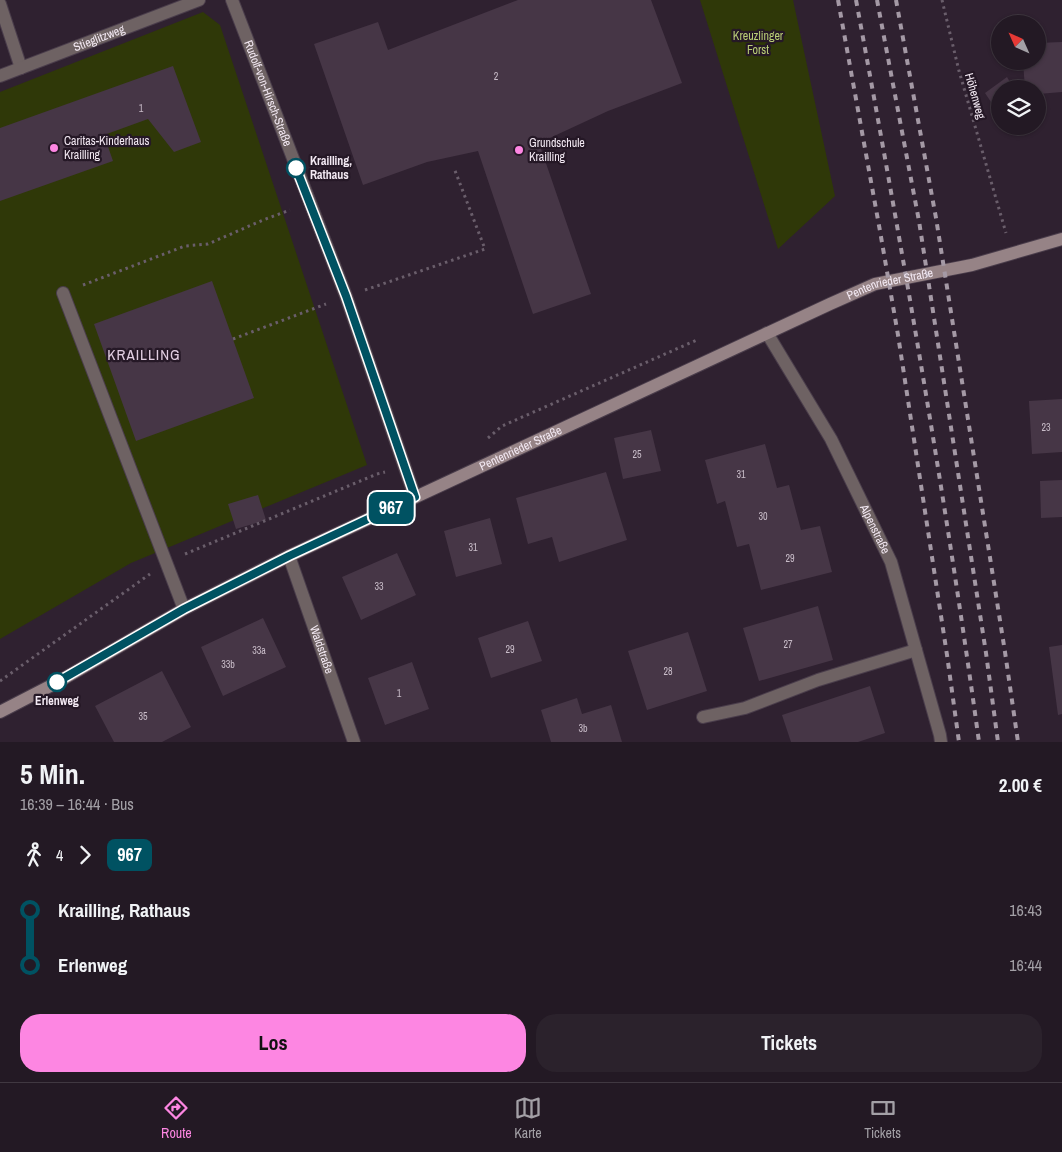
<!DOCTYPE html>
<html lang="de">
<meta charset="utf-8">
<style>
body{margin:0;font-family:"Archivo Narrow",sans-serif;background:#2b222c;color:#f1f3f6;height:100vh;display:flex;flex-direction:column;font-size:19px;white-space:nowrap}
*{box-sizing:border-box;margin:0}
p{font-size:16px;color:#a3a0a6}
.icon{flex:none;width:28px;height:28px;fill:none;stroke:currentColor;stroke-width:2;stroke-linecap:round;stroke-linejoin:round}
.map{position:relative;height:742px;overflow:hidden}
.drawer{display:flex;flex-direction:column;background:#231924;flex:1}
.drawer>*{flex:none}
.badge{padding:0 10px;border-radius:8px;font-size:18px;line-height:32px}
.needle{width:32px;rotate:315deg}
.buttons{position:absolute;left:991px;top:15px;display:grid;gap:10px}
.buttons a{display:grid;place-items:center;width:55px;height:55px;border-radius:50%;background:#231924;box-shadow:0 1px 4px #0004,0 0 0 1px #403841;font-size:25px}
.map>.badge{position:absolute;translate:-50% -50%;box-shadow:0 0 0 2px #fff}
.legs{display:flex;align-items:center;gap:8px;height:55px;padding:0 20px;font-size:16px}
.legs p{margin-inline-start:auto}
.summary{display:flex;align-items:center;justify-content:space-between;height:85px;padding:0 20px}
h1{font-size:28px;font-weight:700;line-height:38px}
.primary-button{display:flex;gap:10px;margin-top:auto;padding:10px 20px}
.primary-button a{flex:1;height:58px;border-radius:20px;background:#fd86e2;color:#111;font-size:20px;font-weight:700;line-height:58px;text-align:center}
.primary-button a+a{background:#2b222c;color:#f1f3f6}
ul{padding:0 20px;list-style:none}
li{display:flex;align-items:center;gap:18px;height:55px;font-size:19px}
li i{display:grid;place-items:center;width:8px;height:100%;margin:0 6px;background:currentColor}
li i::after{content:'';width:12px;height:12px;margin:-6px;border:4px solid;border-radius:50%;background:#231924}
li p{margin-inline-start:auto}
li:first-child i{background:linear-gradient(#0000 50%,currentColor 0)}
li:last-child i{background:linear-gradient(currentColor 50%,#0000 0)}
.tabs{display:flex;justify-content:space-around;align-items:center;height:70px;border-top:1px solid #403841;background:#231924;font-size:14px;color:#a3a0a6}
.tabs a{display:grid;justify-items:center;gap:2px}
.tabs .active{color:#fd86e2}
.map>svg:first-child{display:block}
.green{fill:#2f3808}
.building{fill:#463646}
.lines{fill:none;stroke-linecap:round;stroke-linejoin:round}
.lane-casing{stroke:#4a3d4b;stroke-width:14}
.street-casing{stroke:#4a3d4b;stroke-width:14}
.secondary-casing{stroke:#4a3d4b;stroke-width:14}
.path{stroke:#6a5e6b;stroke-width:3;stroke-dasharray:2.5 4;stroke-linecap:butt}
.lane{stroke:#6e6263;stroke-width:12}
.street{stroke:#6e6263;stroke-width:12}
.secondary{stroke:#968386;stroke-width:12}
.rail{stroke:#a499a5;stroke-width:4;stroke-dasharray:6 6;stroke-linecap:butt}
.line-1-casing{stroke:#fff;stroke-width:11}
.line-1{stroke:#005262;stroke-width:8}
.poi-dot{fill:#fd86e2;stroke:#251826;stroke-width:2}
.stop-1-dot{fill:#fff;stroke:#005262;stroke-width:2.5}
.labels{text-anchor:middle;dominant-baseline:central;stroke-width:4.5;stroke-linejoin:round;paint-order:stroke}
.number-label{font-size:10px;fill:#c8bcc8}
.park-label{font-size:12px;fill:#b9cd76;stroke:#251826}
.street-label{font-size:12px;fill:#f3e9f3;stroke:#251826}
.poi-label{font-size:12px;fill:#f3e9f3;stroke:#251826;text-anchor:start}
.stop-label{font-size:12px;font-weight:bold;fill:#f3e9f3;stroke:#251826;text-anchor:start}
.quarter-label{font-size:15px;letter-spacing:1px;fill:#e0cde0;stroke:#251826}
</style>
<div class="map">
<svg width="1062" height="742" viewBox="0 0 1062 742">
<rect width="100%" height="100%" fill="#2f2130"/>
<!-- green -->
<path class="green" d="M700,0h93l42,196 -57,53z
M203,12l17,13 147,440 -236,98 -131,76v-547z"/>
<!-- building -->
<path class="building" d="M518,0h133l31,83 -74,28 -69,32 52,151 -58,20 -55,-163 -51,11 -64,23 -49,-141 64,-22 10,28z
M1062,42v50l-24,2v-5h-13l-2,-28h15v-18z
M173,66l28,76 -27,10 -26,-33 -44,16 9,26 -113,40v-73z
M1007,77l7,12h-14v20l-3,2 -12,-18z
M212,281l42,117 -118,43 -42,-117z
M1062,399v53l-30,2 -3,-53z
M651,430l10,41 -38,8 -9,-41z
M765,444l12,44 12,-3 12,45 19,-4 12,46 -71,18 -12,-46 -12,3 -12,-46 -8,3 -12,-44z
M606,472l21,68 -68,22 -7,-25 -24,7 -12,-46z
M1062,480v37l-21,1 -1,-37z
M258,495l8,25 -30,9 -8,-25z
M490,518l12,46 -46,13 -12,-46z
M397,553l19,42 -55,25 -19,-43z
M818,606l15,54 -74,21 -16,-53z
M263,618l23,49 -63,29 -22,-49z
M528,621l14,40 -51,17 -13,-40z
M688,632l19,59 -60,19 -19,-59z
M1062,645v69l-4,1 -9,-68z
M412,662l17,47 -44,16 -17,-47z
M162,671l29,56 -29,15h-48l-19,-36z
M870,686l15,47 -27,9h-67l-9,-27z
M577,698l5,16 29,-9 11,37h-71l-10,-32z"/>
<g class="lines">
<defs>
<path id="lane" d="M0,4l21,64
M63,293l121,316
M703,717l42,-9 73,-28 98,-30"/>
<g id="street">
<path id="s1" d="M232,0l114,296 69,201"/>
<path id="s2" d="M0,76l199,-76"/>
<path id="s3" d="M767,333l64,106 60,123 49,173 1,7"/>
<path id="s4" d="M289,556l65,186"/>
</g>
<g id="secondary">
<path id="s5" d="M0,712l56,-29 128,-74 105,-53 541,-252 45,-20 97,-19 90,-26"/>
</g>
</defs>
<!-- lane casing -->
<use href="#lane" class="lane-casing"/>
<!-- street casing -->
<use href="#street" class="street-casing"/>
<!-- secondary casing -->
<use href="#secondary" class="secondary-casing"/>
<!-- path -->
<path class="path" d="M942,0l17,71 47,162
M83,285l102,-39 23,-2 55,-24 27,-10
M365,290l120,-41 -31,-81
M233,339l93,-35
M488,438l14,-12 197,-87
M185,554l192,-80 8,-2
M0,681l150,-107"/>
<!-- lane -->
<use href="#lane" class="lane"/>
<!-- street -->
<use href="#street" class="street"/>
<!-- secondary -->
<use href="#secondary" class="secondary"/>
<!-- rail -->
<path class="rail" d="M838,0l42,231 18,104 49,320 12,87
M856,0c46,247 89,494 123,742
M877,0l42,221 67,432 12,89
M896,0l40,218 69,434 13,90"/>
</g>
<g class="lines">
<defs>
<path id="line-1" d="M57,682l127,-73 105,-53 126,-59 -69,-201 -50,-128"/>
</defs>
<!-- line-1 casing -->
<use href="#line-1" class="line-1-casing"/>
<!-- line-1 -->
<use href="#line-1" class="line-1"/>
</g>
<!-- markers -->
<g class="poi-dot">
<circle cx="54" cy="148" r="5"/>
<circle cx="519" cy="150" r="5"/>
</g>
<g class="stop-1-dot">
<circle cx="296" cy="168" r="9"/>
<circle cx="57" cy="682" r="9"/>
</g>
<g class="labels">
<!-- number labels -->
<g class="number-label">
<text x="496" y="76">2</text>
<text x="141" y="108">1</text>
<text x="1046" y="427">23</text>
<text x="637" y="454">25</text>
<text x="741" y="474">31</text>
<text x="763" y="516">30</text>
<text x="473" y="547">31</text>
<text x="790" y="558">29</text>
<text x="379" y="586">33</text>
<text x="788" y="644">27</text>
<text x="510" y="649">29</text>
<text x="259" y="650">33a</text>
<text x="228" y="664">33b</text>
<text x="668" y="671">28</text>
<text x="399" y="693">1</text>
<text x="143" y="716">35</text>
<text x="583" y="728">3b</text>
</g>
<!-- park labels -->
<g class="park-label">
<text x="758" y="36">Kreuzlinger<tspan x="758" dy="14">Forst</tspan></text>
</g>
<!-- street labels -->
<g class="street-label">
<text stroke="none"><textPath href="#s2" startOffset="106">Stieglitzweg</textPath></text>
<text stroke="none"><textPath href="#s1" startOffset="100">Rudolf-von-Hirsch-Straße</textPath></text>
<text transform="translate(975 96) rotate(74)">Höhenweg</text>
<text stroke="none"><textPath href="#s5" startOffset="989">Pentenrieder Straße</textPath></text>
<text stroke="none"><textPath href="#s5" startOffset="584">Pentenrieder Straße</textPath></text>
<text stroke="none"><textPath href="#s3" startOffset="224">Alpenstraße</textPath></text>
<text stroke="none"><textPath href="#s4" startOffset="99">Waldstraße</textPath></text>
</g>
<!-- poi labels -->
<g class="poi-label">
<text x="64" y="141">Caritas-Kinderhaus<tspan x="64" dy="14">Krailling</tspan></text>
<text x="529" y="143">Grundschule<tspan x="529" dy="14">Krailling</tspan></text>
</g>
<!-- stop labels -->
<g class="stop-label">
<text x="310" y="161">Krailling,<tspan x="310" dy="14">Rathaus</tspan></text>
<text x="57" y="701" text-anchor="middle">Erlenweg</text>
</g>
<!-- quarter labels -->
<g class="quarter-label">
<text x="144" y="354">KRAILLING</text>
</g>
</g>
</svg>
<div class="buttons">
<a><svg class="needle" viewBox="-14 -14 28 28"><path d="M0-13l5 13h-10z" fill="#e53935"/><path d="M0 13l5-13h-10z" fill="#a3a0a6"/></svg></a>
<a><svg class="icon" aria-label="layers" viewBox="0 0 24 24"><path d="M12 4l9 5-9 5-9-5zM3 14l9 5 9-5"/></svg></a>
</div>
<b class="badge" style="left:391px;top:508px;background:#005262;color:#fff">967</b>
</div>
<section class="drawer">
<div class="summary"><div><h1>5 Min.</h1><p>16:39 – 16:44 · Bus</p></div><b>2.00 €</b></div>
<div class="legs"><svg class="icon" aria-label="walk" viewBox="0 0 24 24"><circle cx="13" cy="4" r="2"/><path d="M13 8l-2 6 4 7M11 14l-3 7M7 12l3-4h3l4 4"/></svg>4<svg class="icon" aria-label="forward" viewBox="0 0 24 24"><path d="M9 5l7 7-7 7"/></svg><b class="badge" style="background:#005262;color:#fff">967</b></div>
<ul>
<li><i style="color:#005262"></i><b>Krailling, Rathaus</b><p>16:43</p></li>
<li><i style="color:#005262"></i><b>Erlenweg</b><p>16:44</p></li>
</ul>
<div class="primary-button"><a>Los</a><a>Tickets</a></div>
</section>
<nav class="tabs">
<a class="active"><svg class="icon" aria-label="directions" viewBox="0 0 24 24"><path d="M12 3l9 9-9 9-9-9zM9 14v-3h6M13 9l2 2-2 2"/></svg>Route</a>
<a><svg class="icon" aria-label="map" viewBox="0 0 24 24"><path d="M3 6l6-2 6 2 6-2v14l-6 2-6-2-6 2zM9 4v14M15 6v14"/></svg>Karte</a>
<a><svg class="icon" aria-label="tickets" viewBox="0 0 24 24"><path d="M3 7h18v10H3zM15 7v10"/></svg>Tickets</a>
</nav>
